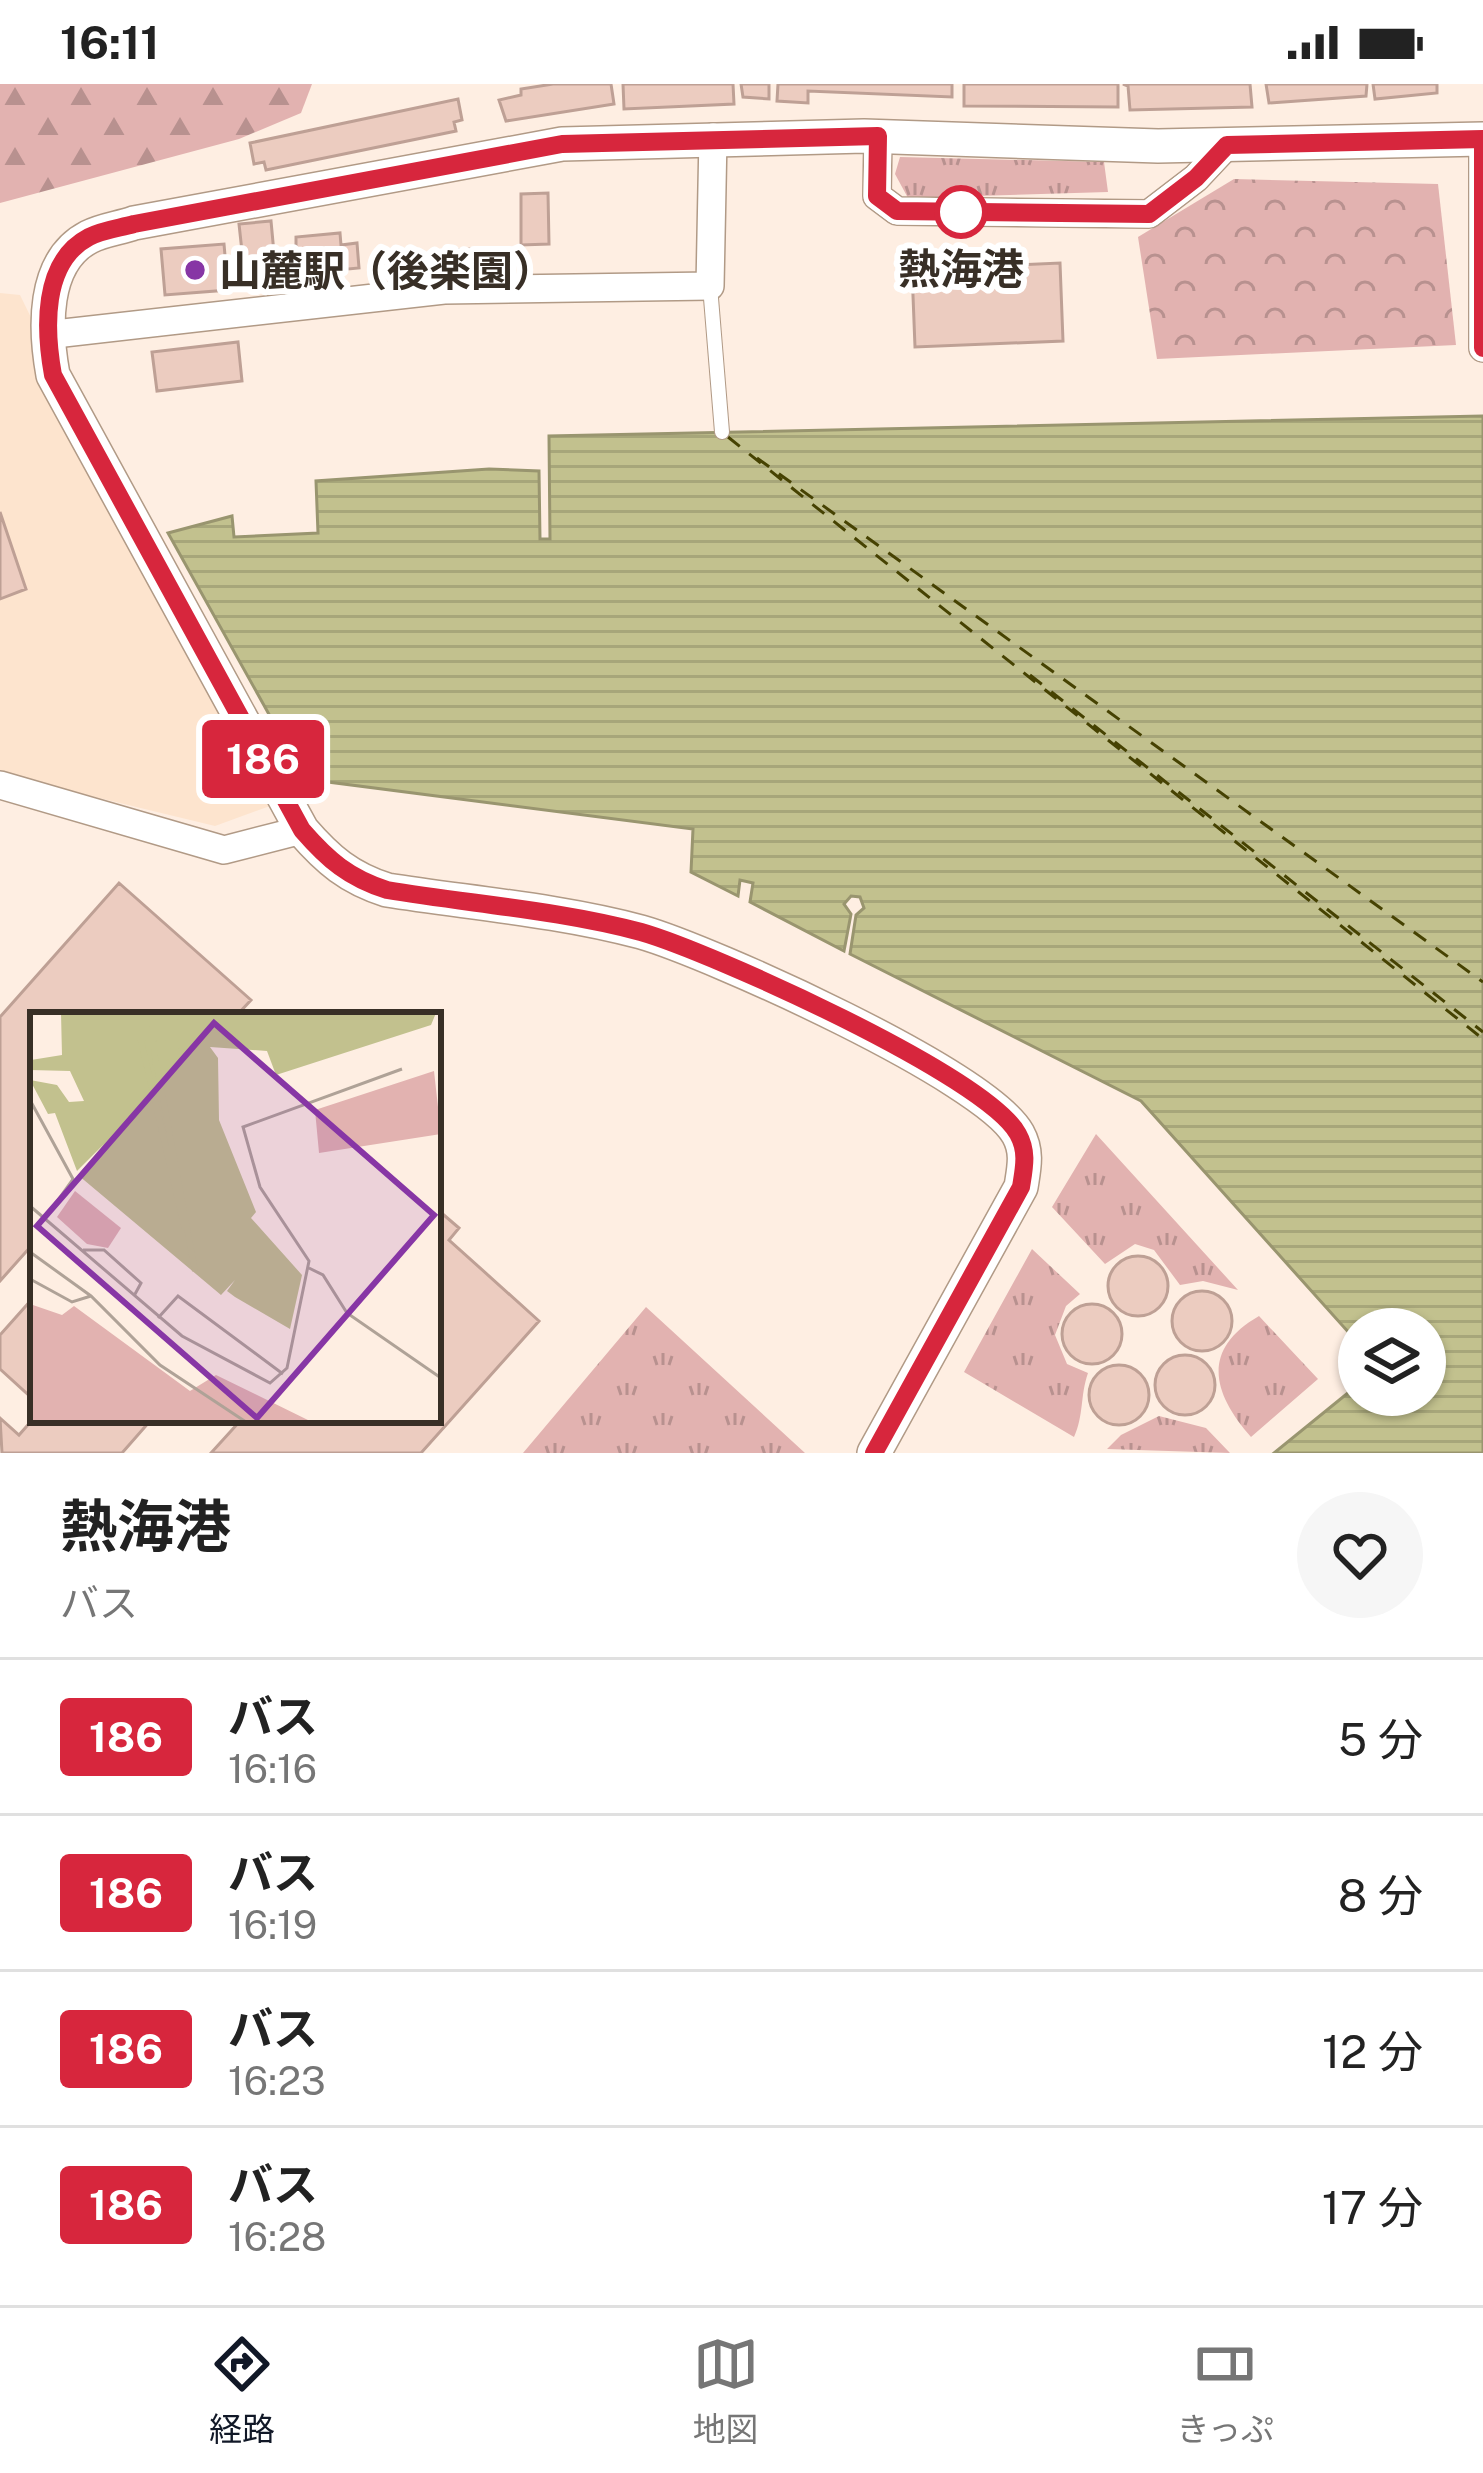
<!DOCTYPE html>
<html lang="ja">
<meta charset="utf-8">
<style>
body{margin:0;font-family:"Public Sans","Noto Sans JP",sans-serif;background:#f6f6f6;color:#222;height:100vh;display:flex;flex-direction:column;font-size:45px;white-space:nowrap}
*{box-sizing:border-box;margin:0}
p{font-size:39px;color:#767676}
.icon{flex:none;width:66px;height:66px;fill:none;stroke:currentColor;stroke-width:2;stroke-linecap:round;stroke-linejoin:round}
.map{position:relative;height:1369px;overflow:hidden}
.drawer{display:flex;flex-direction:column;background:#fff;flex:1}
.drawer>*{flex:none}
.badge{padding:0 24px;border-radius:9px;font-size:42px;line-height:78px}
.buttons{position:absolute;left:1338px;top:1224px;display:grid;gap:24px}
.buttons a{display:grid;place-items:center;width:108px;height:108px;border-radius:50%;background:#fff;box-shadow:0 3px 9px #0004;font-size:60px}
.map>.badge{position:absolute;translate:-50% -50%;box-shadow:0 0 0 6px #fff}
.round{display:grid;place-items:center;flex:none;width:126px;height:126px;border-radius:63px;background:#f6f6f6}
.overview{display:flex;align-items:center;justify-content:space-between;height:204px;padding:0 60px}
h1{font-size:57px;font-weight:700;line-height:90px}
ul{padding:0;list-style:none}
li{display:flex;align-items:center;gap:36px;height:156px;padding:0 60px;border-top:3px solid #e0e0e0}
li div{flex:1}
li b{display:block;font-size:45px}
li em{font-style:normal}
li .badge{min-width:132px;font-weight:700;text-align:center}
.status{display:flex;justify-content:space-between;align-items:center;height:84px;padding:0 60px;background:#fff;direction:ltr}
.status svg{height:33px;fill:currentColor}
.tab-bar{display:flex;justify-content:space-around;align-items:center;height:168px;border-top:3px solid #e0e0e0;background:#fff;font-size:33px;color:#767676}
.tab-bar a{display:grid;justify-items:center;gap:6px}
.tab-bar .on{color:#111827}
.map>svg:first-child{display:block}
.built{fill:#fde4ce}
.grass{fill:url(#grass-tufts)}
.forest{fill:url(#forest-firs)}
.park{fill:url(#park-crowns)}
.water{fill:url(#water-rules);stroke:#99956f;stroke-width:3}
.lines{fill:none;stroke-linecap:round;stroke-linejoin:round}
.ferry{stroke:#464202;stroke-width:3;stroke-dasharray:15 12;stroke-linecap:butt}
.building{fill:#ecccc0;stroke:#bea095;stroke-width:3}
.service-casing{stroke:#b19a86;stroke-width:16}
.minor-casing{stroke:#b19a86;stroke-width:30}
.tertiary-casing{stroke:#b19a86;stroke-width:36}
.service{stroke:#fff;stroke-width:14}
.minor{stroke:#fff;stroke-width:27}
.tertiary{stroke:#fff;stroke-width:33}
.line-casing{stroke:#fff;stroke-width:27}
.line{stroke:#d7263d;stroke-width:18}
.stop-dot{fill:#fff;stroke:#d7263d;stroke-width:6}
.poi-dot{fill:#8736a5;stroke:#fff;stroke-width:4.5}
.labels{text-anchor:middle;dominant-baseline:central;stroke-width:12;stroke-linejoin:round;paint-order:stroke}
.stop-label{font-size:42px;font-weight:bold;fill:#382f26;stroke:#fff}
.poi-label{font-size:42px;font-weight:bold;fill:#382f26;stroke:#fff;text-anchor:start}
.inset-river{fill:none;stroke:#c2c18e;stroke-width:6}
.inset-road{fill:none;stroke:#afa297;stroke-width:3}
.view{fill:#8736a5;fill-opacity:0.15;stroke:#8736a5;stroke-width:6}
.inset-edge{fill:none;stroke:#382f26;stroke-width:6}
</style>
<div class="status"><b>16:11</b><svg viewBox="0 0 49 12"><path d="M0 12V9h3v3zM5 12V6h3v6zM10 12V3h3v9zM15 12V0h3v12zM26 1h20v11H26zM47 4h2v5h-2z"/></svg></div>
<div class="map">
<svg width="1483" height="1369" viewBox="0 0 1483 1369">
<defs>
<pattern id="grass-tufts" width="24" height="20" patternUnits="userSpaceOnUse" patternTransform="scale(3)"><rect width="24" height="20" fill="#e2b2b0"/><path d="M3 7l-1-3M5 7V3M7 7l1-3M15 17l-1-3M17 17v-4M19 17l1-3" fill="none" stroke="#b8918f"/></pattern>
<pattern id="forest-firs" width="22" height="20" patternUnits="userSpaceOnUse" patternTransform="scale(3)"><rect width="22" height="20" fill="#e2b2b0"/><path d="M5 1l3.5 6h-7zM16 11l3.5 6h-7z" fill="#b8918f"/></pattern>
<pattern id="park-crowns" width="20" height="18" patternUnits="userSpaceOnUse" patternTransform="scale(3)"><rect width="20" height="18" fill="#e2b2b0"/><path d="M2 6a3 3 0 1 1 6 0M12 15a3 3 0 1 1 6 0" fill="none" stroke="#b8918f"/></pattern>
<pattern id="water-rules" width="6" height="5" patternUnits="userSpaceOnUse" patternTransform="scale(3)"><rect width="6" height="5" fill="#c2c18e"/><path d="M0 2.5h6" fill="none" stroke="#a7a67a"/></pattern>
</defs>
<rect width="100%" height="100%" fill="#feeee2"/>
<!-- built -->
<path class="built" d="M0,209l20,2 250,511 -55,20 -215,-52z"/>
<!-- grass -->
<path class="grass" d="M900,73l204,5 4,30 -200,6 -13,-24z
M1096,1050l142,156 -35,-9 -23,4 -26,-35 -19,-6 -30,20 -53,-57z
M1032,1165l48,45 -14,12 -11,29 12,29 21,9c-8,23 -4,42 -14,64l-110,-65z
M646,1223l159,146h-282z
M1259,1232l59,63 -67,58c-38,-43 -51,-87 8,-121z
M1159,1332l47,12 24,25 -123,-4 14,-14z"/>
<!-- forest -->
<path class="forest" d="M0,0h312l-11,29 -62,26 -239,64z"/>
<!-- park -->
<path class="park" d="M1234,95l204,5 18,161 -299,14 -19,-122z"/>
<!-- water -->
<path class="water" d="M1483,332v1037h-209l85,-69v11h66v-66l-63,-1 -12,6 -209,-233 -291,-147 6,-39 8,-7 -4,-11 -9,-1 -7,8 7,10 -7,37 -94,-49 3,-19 -13,-3 -2,16 -47,-24 2,-43 -388,-50 -137,-246 64,-17 2,21 84,-4 -2,-52 173,-12 50,2 1,68h10l-1,-103z"/>
<g class="lines">
<!-- ferry -->
<path class="ferry" d="M728,353l755,602
M757,374l726,524
M1030,591l453,357"/>
</g>
<!-- building -->
<path class="building" d="M553,0h58l3,20 -108,17 -7,-21 22,-5v-6z
M623,0h110l1,20 -110,5z
M741,0h28v15l-26,-2z
M778,0h174v13l-144,-6v12l-31,-2z
M964,0h154v23l-154,-1z
M1250,0l2,23 -122,3 -2,-24 -5,-2z
M1266,0h101l-1,12 -97,7z
M1373,0h64v9l-62,6z
M458,15l4,21 -8,2 2,9 -190,39 -2,-8 -10,2 -4,-21z
M548,109l1,51 -28,1v-51z
M271,137l6,64 -31,3 -7,-64z
M340,149l1,12 16,-2 2,25 -74,7 -2,-26 13,-1v-11z
M224,160l4,46 -63,5 -4,-46z
M485,164l2,24 -45,3 -2,-24z
M1060,179l3,78 -148,6 -3,-77z
M238,258l4,39 -85,10 -5,-39z
M0,428l26,77 -26,10z
M119,799l132,117 -14,15h-204v229l-33,37v-264z
M438,1126l21,18 -10,12 90,81 -118,132h-210l30,-33h197z
M1108 1202a30 30 0 1 1 60 0a30 30 0 1 1-60 0Z
M1172 1237a30 30 0 1 1 60 0a30 30 0 1 1-60 0Z
M33,1214v101l-33,-30v-34z
M1062 1250a30 30 0 1 1 60 0a30 30 0 1 1-60 0Z
M1155 1301a30 30 0 1 1 60 0a30 30 0 1 1-60 0Z
M1089 1311a30 30 0 1 1 60 0a30 30 0 1 1-60 0Z
M0,1334l19,17 14,-16 118,1 -29,33h-120z"/>
<g class="lines">
<defs>
<path id="service" d="M710,202l12,146"/>
<path id="minor" d="M878,52l-1,60 20,15 252,3 47,-36 31,-33
M1483,55v209
M46,251l398,-45 266,-4 3,-149
M0,701l224,65 78,-20"/>
<path id="tertiary" d="M874,1369l147,-266c3,-19 7,-35 -3,-53 -32,-58 -307,-182 -377,-202 -82,-22 -171,-29 -254,-42 -38,-12 -59,-30 -85,-60l-249,-455c-8,-44 -12,-113 36,-138 13,-7 31,-9 45,-14l428,-79 302,-8 294,10 325,-7"/>
</defs>
<!-- service casing -->
<use href="#service" class="service-casing"/>
<!-- minor casing -->
<use href="#minor" class="minor-casing"/>
<!-- tertiary casing -->
<use href="#tertiary" class="tertiary-casing"/>
<!-- service -->
<use href="#service" class="service"/>
<!-- minor -->
<use href="#minor" class="minor"/>
<!-- tertiary -->
<use href="#tertiary" class="tertiary"/>
</g>
<g class="lines">
<defs>
<path id="line" d="M874,1369l147,-266c3,-19 7,-35 -3,-53 -32,-58 -307,-182 -377,-202 -82,-22 -171,-28 -254,-42 -38,-12 -59,-30 -85,-60l-249,-455c-8,-44 -12,-113 36,-138 13,-7 31,-9 45,-13l428,-80 316,-8 -1,60 20,15 252,3 47,-36 31,-33 256,-6v209"/>
</defs>
<!-- line casing -->
<use href="#line" class="line-casing"/>
<!-- line -->
<use href="#line" class="line"/>
</g>
<!-- markers -->
<circle class="stop-dot" cx="961" cy="128" r="24"/>
<circle class="poi-dot" cx="195" cy="186" r="12"/>
<g class="labels">
<!-- stop labels -->
<g class="stop-label">
<text x="961" y="184">熱海港</text>
</g>
<!-- poi labels -->
<g class="poi-label">
<text x="219" y="186">山麓駅（後楽園）</text>
</g>
</g>
<!-- overview -->
<g transform="translate(30 928)">
<rect width="411" height="411" fill="#feeee2"/>
<path d="M404,59l7,63 -122,19 -4,-43z" fill="#e2b2b0"/>
<path d="M0,292l32,11 12,-9 116,85 26,-16 96,47h-282z" fill="#e2b2b0"/>
<path d="M45,179l46,37 -13,20 -21,-4 -30,-27z" fill="#e2b2b0"/>
<path d="M31,1h375l-5,12 -155,50 -9,-24 -57,-4 8,11 1,62 37,92 -5,6 51,57 -12,54 -55,-32 -8,-6 8,-11 -14,15 -143,-120 26,-31 -27,27 -22,-58 -7,1 -18,-34 27,5 12,17 15,-1 -14,-30 -40,-1 1,-10 31,-5z" fill="#c2c18e"/>
<path class="inset-river" d="M135,1l-24,28 44,189M126,53l-2,-17 34,-35M165,259l-38,-205 54,-53"/>
<path class="inset-road" d="M0,88l43,79 -28,39M0,194l152,130 88,47 17,-15 22,-107 -49,-74 -17,-60 159,-58M53,238h21l37,33 -7,13M0,240l61,44 69,69 86,57M279,256l14,7 24,38 94,65M0,267l42,23 19,-6M128,306l20,-22 105,78"/>
<path class="view" d="M184,11l220,192 -177,203 -220,-192z"/>
<rect width="411" height="411" class="inset-edge"/>
</g>
</svg>
<div class="buttons">
<a><svg class="icon" aria-label="layers" viewBox="0 0 24 24"><path d="M12 4l9 5-9 5-9-5zM3 14l9 5 9-5"/></svg></a>
</div>
<b class="badge" style="left:263px;top:675px;background:#d7263d;color:#fff">186</b>
</div>
<section class="drawer">
<div class="overview"><div><h1>熱海港</h1><p>バス</p></div><a class="round"><svg class="icon" aria-label="heart" viewBox="0 0 24 24"><path d="M12 20l-8-8c-3-5 5-10 8-4 3-6 11-1 8 4z"/></svg></a></div>
<ul>
<li><span class="badge" style="background:#d7263d;color:#fff">186</span><div><b>バス</b><p>16:16</p></div><em>5 分</em></li>
<li><span class="badge" style="background:#d7263d;color:#fff">186</span><div><b>バス</b><p>16:19</p></div><em>8 分</em></li>
<li><span class="badge" style="background:#d7263d;color:#fff">186</span><div><b>バス</b><p>16:23</p></div><em>12 分</em></li>
<li><span class="badge" style="background:#d7263d;color:#fff">186</span><div><b>バス</b><p>16:28</p></div><em>17 分</em></li>
</ul>
</section>
<nav class="tab-bar">
<a class="on"><svg class="icon" aria-label="directions" viewBox="0 0 24 24"><path d="M12 3l9 9-9 9-9-9zM9 14v-3h6M13 9l2 2-2 2"/></svg>経路</a>
<a><svg class="icon" aria-label="map" viewBox="0 0 24 24"><path d="M3 6l6-2 6 2 6-2v14l-6 2-6-2-6 2zM9 4v14M15 6v14"/></svg>地図</a>
<a><svg class="icon" aria-label="tickets" viewBox="0 0 24 24"><path d="M3 7h18v10H3zM15 7v10"/></svg>きっぷ</a>
</nav>
